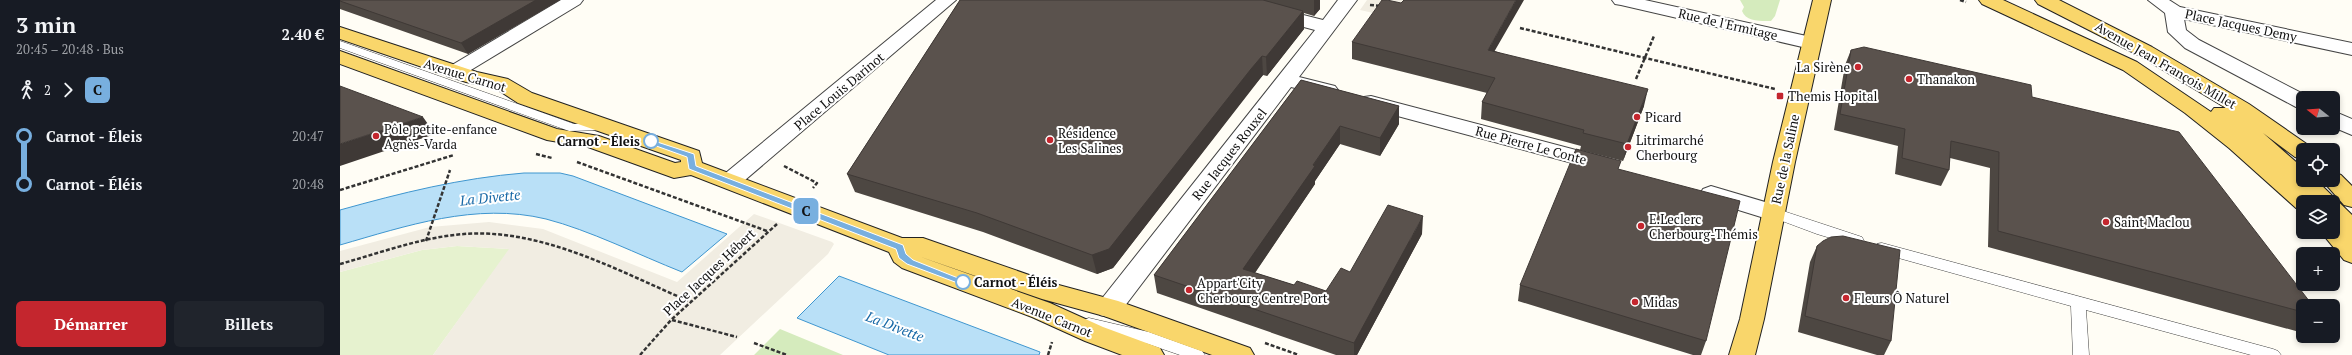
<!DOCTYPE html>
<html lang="fr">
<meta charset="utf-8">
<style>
body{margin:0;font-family:"PT Serif",serif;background:#20242c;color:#f1f3f6;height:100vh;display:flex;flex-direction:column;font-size:15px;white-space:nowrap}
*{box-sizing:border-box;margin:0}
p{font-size:13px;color:#9ea1a6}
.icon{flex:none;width:22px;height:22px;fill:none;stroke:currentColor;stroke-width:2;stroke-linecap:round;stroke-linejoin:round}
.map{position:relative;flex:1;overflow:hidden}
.side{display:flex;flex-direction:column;background:#171b24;width:340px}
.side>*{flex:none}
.badge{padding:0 8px;border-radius:6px;font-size:14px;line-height:26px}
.needle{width:26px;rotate:287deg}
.fabs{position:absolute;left:1956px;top:91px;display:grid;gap:8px}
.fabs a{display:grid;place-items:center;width:44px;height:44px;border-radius:6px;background:#171b24;box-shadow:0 2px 6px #0003;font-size:20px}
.map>.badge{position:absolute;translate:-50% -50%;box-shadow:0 0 0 2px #fff}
.legs{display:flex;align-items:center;gap:6px;height:44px;padding:0 16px;font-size:13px}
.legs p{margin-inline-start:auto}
.head{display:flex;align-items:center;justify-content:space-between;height:68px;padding:0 16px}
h1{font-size:22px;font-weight:700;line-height:30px}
.primary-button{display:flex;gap:8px;margin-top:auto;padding:8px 16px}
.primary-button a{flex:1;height:46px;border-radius:6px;background:#c4262e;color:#fff;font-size:16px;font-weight:700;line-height:46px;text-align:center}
.primary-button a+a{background:#20242c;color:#f1f3f6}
ul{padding:0 16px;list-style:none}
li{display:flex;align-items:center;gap:14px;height:48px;font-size:15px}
li i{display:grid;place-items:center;width:6px;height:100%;margin:0 5px;background:currentColor}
li i::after{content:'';width:10px;height:10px;margin:-5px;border:3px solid;border-radius:50%;background:#171b24}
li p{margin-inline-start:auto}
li:first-child i{background:linear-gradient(#0000 50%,currentColor 0)}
li:last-child i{background:linear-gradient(currentColor 50%,#0000 0)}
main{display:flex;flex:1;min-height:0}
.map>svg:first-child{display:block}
.green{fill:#d5ebbd}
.pitch{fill:#e6f2cf}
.plaza{fill:#f1ede2}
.water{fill:#b9e0f7;stroke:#3f96cf}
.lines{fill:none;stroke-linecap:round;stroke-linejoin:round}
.lane-casing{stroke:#444;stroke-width:1}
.street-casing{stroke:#444;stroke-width:2}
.primary-casing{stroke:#222;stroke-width:2}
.path{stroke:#333;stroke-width:2.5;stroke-dasharray:4 2;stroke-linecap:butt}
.lane{fill:#fff;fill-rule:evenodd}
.street{fill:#fff;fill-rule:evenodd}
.primary{fill:#f9d66b;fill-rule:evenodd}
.wall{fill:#4d4742}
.shaded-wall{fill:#3f3936}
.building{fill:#5a524d;stroke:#3f3936}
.line-1{fill:#78afdf;stroke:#fff}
.poi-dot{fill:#c4262e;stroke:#fff;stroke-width:1.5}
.stop-1-dot{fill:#fff;stroke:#78afdf;stroke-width:2}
.labels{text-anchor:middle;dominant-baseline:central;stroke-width:4;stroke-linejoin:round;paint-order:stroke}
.street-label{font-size:13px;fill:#111;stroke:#fff}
.poi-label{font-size:13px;fill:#111;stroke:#fff;text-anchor:start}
.stop-label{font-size:13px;font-weight:bold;fill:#111;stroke:#fff;text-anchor:end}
.water-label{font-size:14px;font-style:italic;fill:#1768a6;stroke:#fff}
</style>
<main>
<section class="side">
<div class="head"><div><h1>3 min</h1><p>20:45 – 20:48 · Bus</p></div><b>2.40 €</b></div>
<div class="legs"><svg class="icon" aria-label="walk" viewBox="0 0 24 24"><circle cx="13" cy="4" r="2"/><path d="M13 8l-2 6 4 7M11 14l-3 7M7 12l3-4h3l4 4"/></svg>2<svg class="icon" aria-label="forward" viewBox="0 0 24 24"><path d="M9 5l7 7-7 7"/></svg><b class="badge" style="background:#78afdf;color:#111">C</b></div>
<ul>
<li><i style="color:#78afdf"></i><b>Carnot - Éleis</b><p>20:47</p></li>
<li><i style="color:#78afdf"></i><b>Carnot - Éléis</b><p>20:48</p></li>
</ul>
<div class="primary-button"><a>Démarrer</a><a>Billets</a></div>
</section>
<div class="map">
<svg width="2012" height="355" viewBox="0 0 2012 355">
<rect width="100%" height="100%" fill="#fffdf5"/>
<!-- green -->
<path class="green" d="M1400,0h40l-5,16 -4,5c-10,0 -25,1 -29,-10l2,-4z
M440,329l63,26h-89z"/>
<!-- pitch -->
<path class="pitch" d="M117,246l53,3 -77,106h-93v-83l82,-22z"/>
<!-- plaza -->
<path class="plaza" d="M1027,0h47l-32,15 -22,-5z
M414,214l78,28 2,2 -6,10 -108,101h-287l76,-106 -52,-3 -35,4 -82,22v-21l90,-24 59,-5 54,7 134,53z"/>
<!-- water -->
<path class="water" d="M184,173h36l13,3 154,58 -45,38c-43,-17 -93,-42 -136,-53 -70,-17 -140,7 -206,26v-35c61,-17 121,-32 184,-37z
M499,276l201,76 -1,3h-150l-92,-37z"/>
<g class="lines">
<defs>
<path id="lane" d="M0,41l234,83 29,-2 6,4 -6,4 -34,1 -229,-83z
M1434,208l88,29 2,4 -2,4 -5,1 -40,-12 -48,-18 -2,-3 2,-3z
M1542,243l391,106 5,2 3,4h-30l-165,-45 3,45h-16l-2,-49 -194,-54 -2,-4 2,-4z
M749,318l60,14 53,19 3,4h-25l-32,-11 -64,-16 -2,-4 2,-4z"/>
<path id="street" d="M221,0h22l-3,4 -119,72 -7,2 -7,-2 -3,-4 3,-4z
M596,0h20l-218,186 -8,3 -8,-3 -3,-5 3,-5z
M875,0h30l78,20 15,-20h19l-58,77 36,9 3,4 -3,4 -7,2 -37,-9 -173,228 -9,2 -9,-2 -3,-7 3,-7 215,-271 -97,-26z
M1272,0h33l166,37 7,2 3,4 -3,4 -7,2 -190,-44 -6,-1z
M1808,0h21l11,7 172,36v12l-168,-36 2,11 13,10 112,58h-8v10l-7,-1 -111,-59 -17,-16 -3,-19z
M1031,96l239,63 3,5 -3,5 -8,2 -238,-64 -3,-5 3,-5z
M1993,111l19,8v16l-19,-8z
M1371,186l71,21 3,6 -3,6 -8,2 -71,-22 -3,-5 3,-5z"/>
<path id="primary" d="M1473,0h18l-36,162 -31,157 -9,36h-26l11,-36 33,-157z
M1639,0h24l134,62 74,50 3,-4h12l-88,-53 -100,-51 -3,-4h24l93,47 97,57 62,43 1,3h-9v9l-8,-2 -32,-24 40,35v12h13l36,35v48l-8,-3 -23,-28h12v-30h-30v8l-7,-2 -67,-60 -44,-35 -62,-43 -141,-66z
M0,27l137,45 31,7 24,14 167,58 3,12 200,75h21l132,46 63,17 132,47 4,7h-42l-108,-39 -62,-17 -124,-43 132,47 53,24 57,21 4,7h-42l-37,-14 -53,-24 -130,-49 -8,-6 -5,-10 -198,-77 -17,3 -86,-31 -41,-7 -207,-76v-13l217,78 42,7 76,27 6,-1v-2l-163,-57 -23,-15 -29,-6 -126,-43z
M1993,172l8,3 11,11v21l-8,-2 -22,-25h11z"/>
</defs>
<!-- lane casing -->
<use href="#lane" class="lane-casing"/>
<!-- street casing -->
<use href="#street" class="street-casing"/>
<!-- primary casing -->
<use href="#primary" class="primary-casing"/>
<!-- path -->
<path class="path" d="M1620,0l6,2
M1030,5l11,1
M1180,28l255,61
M1296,79l18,-43
M196,154l16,4
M237,162l190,69
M444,166l33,17 -4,5
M0,190l114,-35
M86,241l24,-71
M0,264c40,-11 82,-27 124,-30 79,-6 156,38 227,68
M332,320l65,17
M414,343l33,12
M925,343l34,12
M300,355l31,-35 106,-96
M708,355l4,-13"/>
<!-- lane -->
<use href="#lane" class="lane"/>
<!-- street -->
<use href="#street" class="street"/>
<!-- primary -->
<use href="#primary" class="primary"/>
</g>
<!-- wall -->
<path class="wall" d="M0,0h220l-92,54 -128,-45z
M620,0h360v9l-6,7 -10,-3v16l-37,47 -4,-1 -11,13 -139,180 -16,6 -114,-42 -128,-40 -8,-18z
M1012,42l143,9 149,55 -21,55 -43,-11 1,-4 -100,-27 1,-17 5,-9 -135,-34z
M1511,50l181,47 271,215v21l-315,-86 2,-79 -40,-10 -1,12 -8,16 -46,-12 3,-28 -64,-16 11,-65z
M961,80l98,26v18l-19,32 -40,-12 -25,37v3l-60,89 39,12 32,6 24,-19 72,-38 -65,121h-21l-179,-62 -3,-18z
M1279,169l87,172 -5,14h-8l-175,-54 2,-16z
M1477,246l74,95 -7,14h-7l-79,-23 12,-70z"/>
<!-- shaded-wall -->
<path class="shaded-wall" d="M196,0h24l-92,54 -7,-11z
M974,0h6v9l-6,7z
M1176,0h8l-38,66 2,-16z
M963,11l1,18 -37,47 -1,-19z
M922,56l1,19 -150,193 -16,6 -5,-19z
M1308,89l-4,17 -21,55 4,-17z
M1059,106v18l-19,32v-18z
M83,117l12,17 -95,32v-22z
M1000,126v18l-25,37v3l-70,103 -2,-18z
M1083,216l-1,18 -65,121h-3v-12z"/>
<!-- building -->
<path class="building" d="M0,0h196l-75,43 -121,-42z
M620,0h303l40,11 -37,46 -4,-1 -11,13 -142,180 -17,6 -115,-42 -130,-39z
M1042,0h5l14,3 3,-3h112l-28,50 160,39 -21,55 -44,-11 1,-3 -102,-28 13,-24 -143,-36z
M1524,47l167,38 1,12 147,35 134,174h-10v6l-305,-81 1,-79 -48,-11 -2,29 -47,-12 3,-29 -65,-15 11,-64z
M961,80l98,26 -19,32 -40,-12 -27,39 2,1 -72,103 51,16 3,-4 29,10 15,-23 9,4 38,-67 35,11 -69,127 -200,-68z
M0,86l83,31 -83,27z
M1236,149l45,12 -3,8 122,32 -34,140 -186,-56z
M1503,236l57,14 -9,91 -86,-25 12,-70 6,-5 8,-4z"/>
<!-- line-1 -->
<path class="line-1" d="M308,139l46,15 2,12 207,79 3,9 7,6 55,22 -5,3 -56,-21 -8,-6 -3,-9 -207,-80 -2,-12 -39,-14z"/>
<!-- markers -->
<g class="poi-dot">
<circle cx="1518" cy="67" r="4"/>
<circle cx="1569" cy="79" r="4"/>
<rect x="1436" y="92" width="8" height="8" rx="2"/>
<circle cx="1297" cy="117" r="4"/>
<circle cx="36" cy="136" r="4"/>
<circle cx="710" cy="140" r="4"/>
<circle cx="1288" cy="147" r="4"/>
<circle cx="1766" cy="222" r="4"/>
<circle cx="1301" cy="226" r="4"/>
<circle cx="849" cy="290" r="4"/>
<circle cx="1506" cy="298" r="4"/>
<circle cx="1295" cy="302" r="4"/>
</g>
<g class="stop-1-dot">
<circle cx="311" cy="141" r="7"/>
<circle cx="623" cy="282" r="7"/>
</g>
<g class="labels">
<!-- street labels -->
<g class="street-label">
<text transform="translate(1388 24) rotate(13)">Rue de l'Ermitage</text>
<text transform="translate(1901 25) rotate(12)">Place Jacques Demy</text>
<text transform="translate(1826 65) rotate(30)">Avenue Jean François Millet</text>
<text transform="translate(125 75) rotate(17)">Avenue Carnot</text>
<text transform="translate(499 91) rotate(-40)">Place Louis Darinot</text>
<text transform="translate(1191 145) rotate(15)">Rue Pierre Le Conte</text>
<text transform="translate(889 154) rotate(-52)">Rue Jacques Rouxel</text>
<text transform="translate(1445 159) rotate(-78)">Rue de la Saline</text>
<text transform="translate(369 272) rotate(-43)">Place Jacques Hébert</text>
<text transform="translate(712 317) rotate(22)">Avenue Carnot</text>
</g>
<!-- poi labels -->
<g class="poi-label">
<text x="1510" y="67" text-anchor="end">La Sirène</text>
<text x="1577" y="79">Thanakon</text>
<text x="1448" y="96">Themis Hopital</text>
<text x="1305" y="117">Picard</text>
<text x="44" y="129">Pôle petite-enfance<tspan x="44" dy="15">Agnès-Varda</tspan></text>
<text x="718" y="133">Résidence<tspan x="718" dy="15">Les Salines</tspan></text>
<text x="1296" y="140">Litrimarché<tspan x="1296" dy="15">Cherbourg</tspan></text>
<text x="1309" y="219">E.Leclerc<tspan x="1309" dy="15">Cherbourg-Thémis</tspan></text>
<text x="1774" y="222">Saint Maclou</text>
<text x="857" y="283">Appart'City<tspan x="857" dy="15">Cherbourg Centre Port</tspan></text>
<text x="1514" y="298">Fleurs Ô Naturel</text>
<text x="1303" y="302">Midas</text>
</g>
<!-- stop labels -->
<g class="stop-label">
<text x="300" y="141">Carnot - Éleis</text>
<text x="634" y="282" text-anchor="start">Carnot - Éléis</text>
</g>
<!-- water labels -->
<g class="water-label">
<text transform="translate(150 197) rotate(-6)">La Divette</text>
<text transform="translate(555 326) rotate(21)">La Divette</text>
</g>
</g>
</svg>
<div class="fabs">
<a><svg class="needle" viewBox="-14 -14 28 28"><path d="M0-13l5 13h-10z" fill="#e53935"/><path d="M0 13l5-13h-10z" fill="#9ea1a6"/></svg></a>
<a><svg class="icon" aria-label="locate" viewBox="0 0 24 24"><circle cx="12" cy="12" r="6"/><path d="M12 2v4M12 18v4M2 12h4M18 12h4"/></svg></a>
<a><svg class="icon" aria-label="layers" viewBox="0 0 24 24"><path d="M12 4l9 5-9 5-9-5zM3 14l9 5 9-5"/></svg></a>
<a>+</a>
<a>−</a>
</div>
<b class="badge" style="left:466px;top:211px;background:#78afdf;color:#111">C</b>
</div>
</main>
